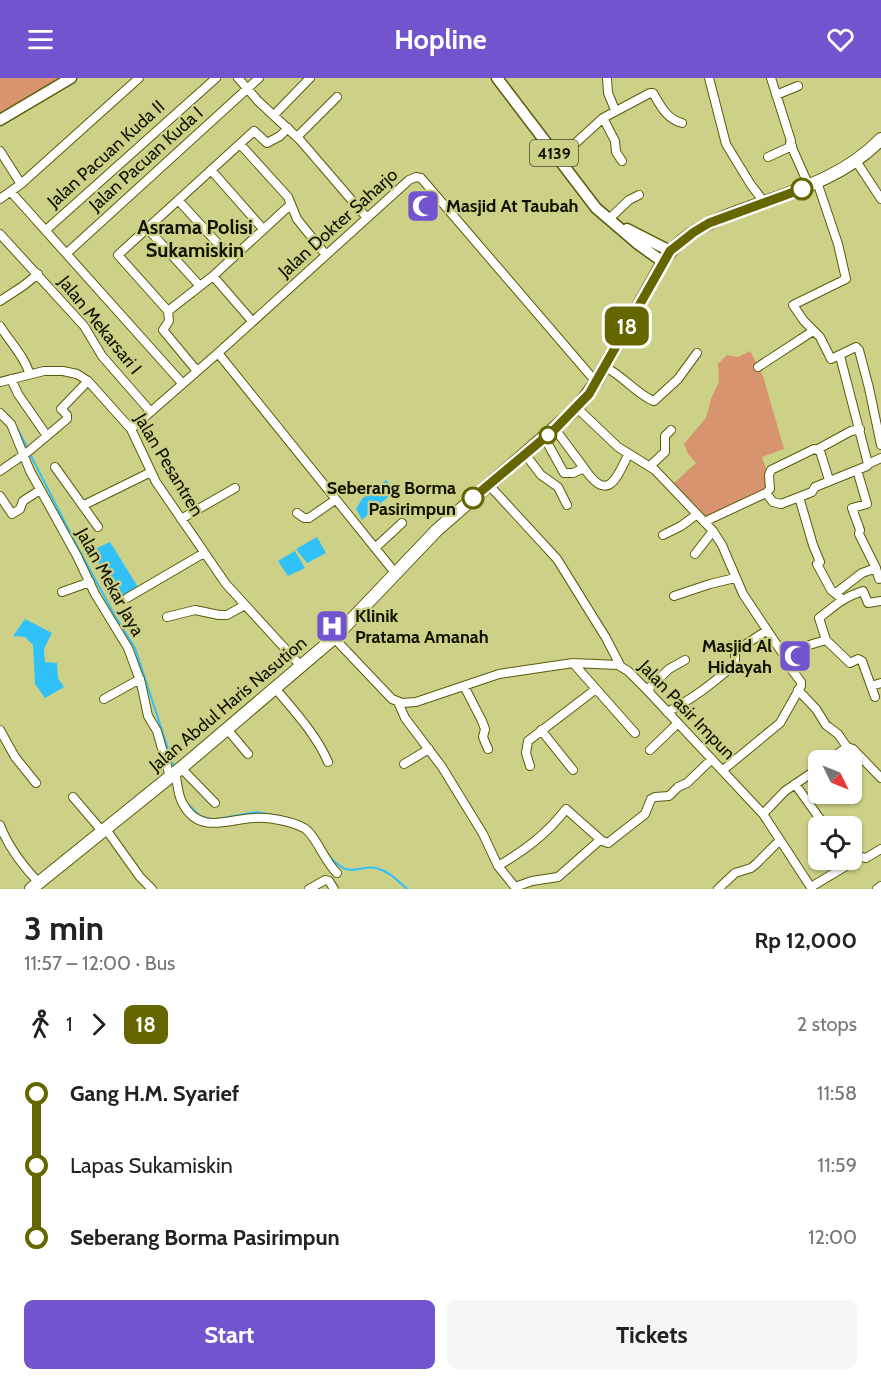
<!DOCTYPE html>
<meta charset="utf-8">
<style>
body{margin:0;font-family:Cabin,sans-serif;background:#f6f6f6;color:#222;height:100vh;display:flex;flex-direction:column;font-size:22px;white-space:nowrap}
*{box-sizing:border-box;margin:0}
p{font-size:20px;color:#767676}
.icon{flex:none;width:33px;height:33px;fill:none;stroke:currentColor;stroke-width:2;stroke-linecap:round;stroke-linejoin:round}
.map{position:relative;height:811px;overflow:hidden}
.drawer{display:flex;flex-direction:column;background:#fff;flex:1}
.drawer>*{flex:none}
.badge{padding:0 12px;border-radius:9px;font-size:21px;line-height:39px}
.needle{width:39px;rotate:133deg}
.tools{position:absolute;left:808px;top:672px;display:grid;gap:12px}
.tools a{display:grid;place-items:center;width:54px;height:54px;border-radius:9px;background:#fff;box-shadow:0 2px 4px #0004;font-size:30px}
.map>.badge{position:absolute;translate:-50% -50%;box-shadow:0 0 0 3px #fff}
.legs{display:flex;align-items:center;gap:9px;height:66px;padding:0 24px;font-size:20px}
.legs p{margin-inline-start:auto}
.summary{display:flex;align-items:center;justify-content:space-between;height:102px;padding:0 24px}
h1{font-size:33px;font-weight:700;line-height:45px}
.cta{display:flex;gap:12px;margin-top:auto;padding:12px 24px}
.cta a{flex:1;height:69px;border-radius:9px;background:#7154ce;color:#fff;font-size:24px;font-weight:700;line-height:69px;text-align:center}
.cta a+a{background:#f6f6f6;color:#222}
ul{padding:0 24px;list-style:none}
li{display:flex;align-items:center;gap:21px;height:72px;font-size:22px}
li i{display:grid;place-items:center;width:9px;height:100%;margin:0 8px;background:currentColor}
li i::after{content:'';width:15px;height:15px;margin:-8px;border:4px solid;border-radius:50%;background:#fff}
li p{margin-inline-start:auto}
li:first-child i{background:linear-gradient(#0000 50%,currentColor 0)}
li:last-child i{background:linear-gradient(currentColor 50%,#0000 0)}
header{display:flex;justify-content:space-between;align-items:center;height:78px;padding:0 24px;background:#7154ce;color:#fff;font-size:27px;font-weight:700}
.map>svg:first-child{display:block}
.green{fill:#d7946e}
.water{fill:#31c1f9}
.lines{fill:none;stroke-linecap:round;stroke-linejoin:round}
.stream{stroke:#31c1f9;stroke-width:2}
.minor-tunnel{stroke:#a8aa6c;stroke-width:8;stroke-dasharray:8 4;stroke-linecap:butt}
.minor-casing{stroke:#5a5b0c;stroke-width:10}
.major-casing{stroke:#5a5b0c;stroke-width:13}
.highway-casing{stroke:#5a5b0c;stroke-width:14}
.minor{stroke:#fff;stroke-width:8}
.major{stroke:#fff;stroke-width:10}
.highway{stroke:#fff;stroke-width:12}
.line-1-casing{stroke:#fff;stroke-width:14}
.line-1{stroke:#660;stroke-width:9}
.stop-1-dot{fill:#fff;stroke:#660;stroke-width:3}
.labels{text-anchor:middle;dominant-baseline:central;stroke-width:4.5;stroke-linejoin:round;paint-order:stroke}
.shield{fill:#cdd087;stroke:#4a4b28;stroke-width:1.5}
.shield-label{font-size:16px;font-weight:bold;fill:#121200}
.street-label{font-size:18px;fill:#121200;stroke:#cdd087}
.poi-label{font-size:18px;font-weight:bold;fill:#121200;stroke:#cdd087;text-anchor:start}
.stop-label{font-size:18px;font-weight:bold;fill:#121200;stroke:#cdd087;text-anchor:end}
.neighbourhood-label{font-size:20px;font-weight:bold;fill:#121200;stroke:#cdd087}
</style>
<header><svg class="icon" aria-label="menu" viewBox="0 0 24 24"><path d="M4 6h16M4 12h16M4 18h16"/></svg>Hopline<svg class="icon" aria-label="heart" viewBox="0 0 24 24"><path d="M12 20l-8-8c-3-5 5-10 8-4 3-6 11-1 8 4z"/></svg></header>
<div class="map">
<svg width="881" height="811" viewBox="0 0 881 811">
<rect width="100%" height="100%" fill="#cdd087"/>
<!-- green -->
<path class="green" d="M0,0h62l-62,37z
M750,273l13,25 21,73 -22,8 9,26 -3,5 -63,31 -33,-34 24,-22 -8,-9 -4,-10 22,-26 5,-19 8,-17 -1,-18 9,-9 11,2z"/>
<!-- water -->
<path class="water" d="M386,402l10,10 -34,30 -6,-11 6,-10z
M317,459l9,16 -19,10 -11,-14z
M110,464l28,45 -23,14 -22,-51z
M295,473l10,17 -17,8 -10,-15z
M25,541l27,14 -8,16 1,13 12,1 1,15 6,9 -19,11 -10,-14 -2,-39 -8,-8 -12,-1z"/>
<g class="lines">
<!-- stream -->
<path class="stream" d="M17,350l11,21
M30,376l46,90 39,72 20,32 39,119
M189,727l11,11 11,3
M287,740c36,8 29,31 53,48 12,9 23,-1 36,2 13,3 22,13 31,21
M217,741l39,-7 23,4"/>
<!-- minor-tunnel -->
<path class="minor-tunnel" d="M786,575l13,-5"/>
<defs>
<path id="minor" d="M238,0l20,23 42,39 67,78
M607,0l1,15 7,17
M709,0l17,66 25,41 14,18
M771,0l20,63 -1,2 19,43
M776,17l22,-9
M274,37l36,-37
M603,40l12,23 1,11 6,9
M297,59l40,-40
M240,66l48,53 9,22 29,36
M0,73l21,33
M768,79l24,-11
M558,81l45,-41 47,-25h3c8,14 14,26 29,30
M856,83l25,38
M211,92l52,59
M817,104l21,62 8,35 -53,26 11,16 16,16 11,22 25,-12 3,3 10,38 12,57
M11,114l171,191
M0,121l21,-15 118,-106
M178,122l53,58
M609,141l20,-19 10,-5
M147,150l52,57
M46,152l170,-152
M0,156l84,92 18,30 48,55
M67,175l192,-175
M213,198l39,45
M0,223l23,-15 15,-12
M168,233l45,-35 77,-71
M0,248c8,13 26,33 29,47
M218,275l178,221
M840,278l28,108
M605,289c17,8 34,29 49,34l24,-22 19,-26
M758,289l55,-36
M197,293l-34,-41 6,-9 -1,-10 -50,-56 136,-124 13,12 13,-7 8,-8
M11,301l7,15 29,42
M0,304l44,-11h19l14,3 11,7 43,48 25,53 70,102 75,82
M577,330l41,39 37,23 58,61 9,14 21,49 40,60 6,12 12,16v4l-21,37 -57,47
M0,335l11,11 19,47 47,85 18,38 33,54 13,35 7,33 9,15 13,46
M131,351l87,-76 191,-173 7,-3 5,1 175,204
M555,351l29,39
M544,359l20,36h9l11,-5c21,31 30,17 42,-9
M818,371l33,-18 9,-2
M525,376l16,21 17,12 9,18
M650,388l15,-14v-16l6,-6
M55,389l43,60
M857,392l10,34 -15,4 8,22 -1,4 17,34 3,11
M0,393l29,-20 38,-32v-4l-6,-6 27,-28
M488,406l69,75 49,79 14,27
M766,415l7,9 8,2 31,-12 3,-5 52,-21 1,-2 13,-6
M0,418l12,18 8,-5 3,-8 17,-11
M799,419l14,48 7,17 -3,2 14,26 11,9
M84,427l67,-33
M297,435l7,5h5l26,-18
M181,441l54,-31
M704,444l62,-29 4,-4 -1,-14 2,-5 43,-21 6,2 9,29
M663,457l18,-9 15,-11
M375,470l27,-25
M695,476l18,-23
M62,514l28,-10
M836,515l26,-20 14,-5
M674,518l36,-12 25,-6
M127,520l77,-45
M167,539l28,-7 24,5h8l18,-10
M334,560l58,61 10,4 14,-1 83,-28 74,-11 45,2 10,6 19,19 116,124 49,75
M826,562l-7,-22c17,-13 23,-20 44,-27l5,12 13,-2
M799,570l27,-8 24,23 8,-4 4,2 13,36
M573,585l62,70
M464,608l18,35 3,8 -2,8 5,12
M871,608l10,-3
M275,610c19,23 41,46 53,74
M647,612l22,-21 16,-9
M798,612l18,19 10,16 12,9 9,13
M104,621l36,-20
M398,624l7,16 37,49 41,67 15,32 17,21 17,-6 26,-4 42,-37 8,3 37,-29 6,-15 4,-2 14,-1 9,-9 9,-4 25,-24
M667,634c26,-13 46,-29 68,-48v-11l2,-3 29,-19
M227,651l21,25
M0,652l15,27 21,26
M541,652l32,40
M847,669l6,2 28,29
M650,672l27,-26
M829,682l18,-13
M404,686l25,-15
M530,688l-4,-13 2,-12 68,-52
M181,690l34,35
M175,695c3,10 2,21 8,31 17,31 45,15 71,14 15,-1 37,3 50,10 12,7 20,33 33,45
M795,706l30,42
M73,719l29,34
M763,736l22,-23 34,-23
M0,747c8,22 23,41 39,58
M105,750l35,49 12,12
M498,788c27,-16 49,-32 68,-57l35,31
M811,809l50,-30 5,1 15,-9
M309,811l16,-9 4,1 5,8
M718,811l17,-16 16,-5 5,-4 24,-24
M877,811l4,-3"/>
<path id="major" d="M497,0l99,130 42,36 25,18
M0,42l71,-42
M627,151l43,22"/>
<path id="highway" d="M31,811l150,-121 153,-130 103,-108 140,-122 19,-26 67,-120c15,-23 36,-35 61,-45 54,-22 115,-34 157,-78"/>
</defs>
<!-- minor casing -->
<use href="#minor" class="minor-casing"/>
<!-- major casing -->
<use href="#major" class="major-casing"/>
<!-- highway casing -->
<use href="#highway" class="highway-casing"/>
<!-- minor -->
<use href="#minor" class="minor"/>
<!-- major -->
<use href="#major" class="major"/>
<!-- highway -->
<use href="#highway" class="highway"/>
</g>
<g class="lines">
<defs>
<path id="line-1" d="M473,420l82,-69 34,-35 81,-143 24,-19 15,-9 93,-34"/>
</defs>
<!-- line-1 casing -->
<use href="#line-1" class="line-1-casing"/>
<!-- line-1 -->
<use href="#line-1" class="line-1"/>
</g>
<!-- icons -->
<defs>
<symbol id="mosque-square" viewBox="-11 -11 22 22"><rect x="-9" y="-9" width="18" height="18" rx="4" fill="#7154ce" stroke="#cdd087"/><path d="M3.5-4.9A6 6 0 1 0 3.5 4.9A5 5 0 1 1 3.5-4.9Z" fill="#fff"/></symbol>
<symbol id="hospital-square" viewBox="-11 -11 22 22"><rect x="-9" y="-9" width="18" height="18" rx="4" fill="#7154ce" stroke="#cdd087"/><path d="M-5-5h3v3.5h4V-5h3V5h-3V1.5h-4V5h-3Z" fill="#fff"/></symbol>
</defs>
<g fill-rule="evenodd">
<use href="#mosque-square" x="404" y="109" width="38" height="38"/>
<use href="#hospital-square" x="313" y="529" width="38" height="38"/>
<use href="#mosque-square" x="776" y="559" width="38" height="38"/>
</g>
<!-- markers -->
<g class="stop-1-dot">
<circle cx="802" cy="111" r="10"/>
<circle cx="548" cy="357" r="8"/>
<circle cx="473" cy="420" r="10"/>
</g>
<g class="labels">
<!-- shield labels -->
<rect class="shield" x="530" y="62" width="48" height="26" rx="4.5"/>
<g class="shield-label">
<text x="554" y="75">4139</text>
</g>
<!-- street labels -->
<g class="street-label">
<text transform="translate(106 76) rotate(-42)">Jalan Pacuan Kuda II</text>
<text transform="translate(146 81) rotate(-42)">Jalan Pacuan Kuda I</text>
<text transform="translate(338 145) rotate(-42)">Jalan Dokter Saharjo</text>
<text transform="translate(100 247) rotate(51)">Jalan Mekarsari I</text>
<text transform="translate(169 387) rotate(59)">Jalan Pesantren</text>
<text transform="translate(110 504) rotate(61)">Jalan Mekar Jaya</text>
<text transform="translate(228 626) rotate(-40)">Jalan Abdul Haris Nasution</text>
<text transform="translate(687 632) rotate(46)">Jalan Pasir Impun</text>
</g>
<!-- poi labels -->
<g class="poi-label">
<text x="446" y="128">Masjid At Taubah</text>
<text x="355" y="538">Klinik<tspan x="355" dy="21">Pratama Amanah</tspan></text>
<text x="772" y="568" text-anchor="end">Masjid Al<tspan x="772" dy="21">Hidayah</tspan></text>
</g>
<!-- stop labels -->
<g class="stop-label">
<text x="456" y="410">Seberang Borma<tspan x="456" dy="21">Pasirimpun</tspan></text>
</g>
<!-- neighbourhood labels -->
<g class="neighbourhood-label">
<text x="195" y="149">Asrama Polisi<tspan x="195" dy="23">Sukamiskin</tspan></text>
</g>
</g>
</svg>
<div class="tools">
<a><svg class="needle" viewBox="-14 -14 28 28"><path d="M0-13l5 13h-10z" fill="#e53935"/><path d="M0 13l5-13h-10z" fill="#767676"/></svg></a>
<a><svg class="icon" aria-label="locate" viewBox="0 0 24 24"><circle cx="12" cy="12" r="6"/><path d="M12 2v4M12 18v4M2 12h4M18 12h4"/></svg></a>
</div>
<b class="badge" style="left:627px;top:248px;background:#660;color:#fff">18</b>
</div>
<section class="drawer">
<div class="summary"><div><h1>3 min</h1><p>11:57 – 12:00 · Bus</p></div><b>Rp 12,000</b></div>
<div class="legs"><svg class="icon" aria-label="walk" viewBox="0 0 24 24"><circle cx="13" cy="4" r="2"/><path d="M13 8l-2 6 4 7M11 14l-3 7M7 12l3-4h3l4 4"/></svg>1<svg class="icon" aria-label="forward" viewBox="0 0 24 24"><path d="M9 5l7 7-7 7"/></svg><b class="badge" style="background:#660;color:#fff">18</b><p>2 stops</p></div>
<ul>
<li><i style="color:#660"></i><b>Gang H.M. Syarief</b><p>11:58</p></li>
<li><i style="color:#660"></i><span>Lapas Sukamiskin</span><p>11:59</p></li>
<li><i style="color:#660"></i><b>Seberang Borma Pasirimpun</b><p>12:00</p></li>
</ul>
<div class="cta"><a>Start</a><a>Tickets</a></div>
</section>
